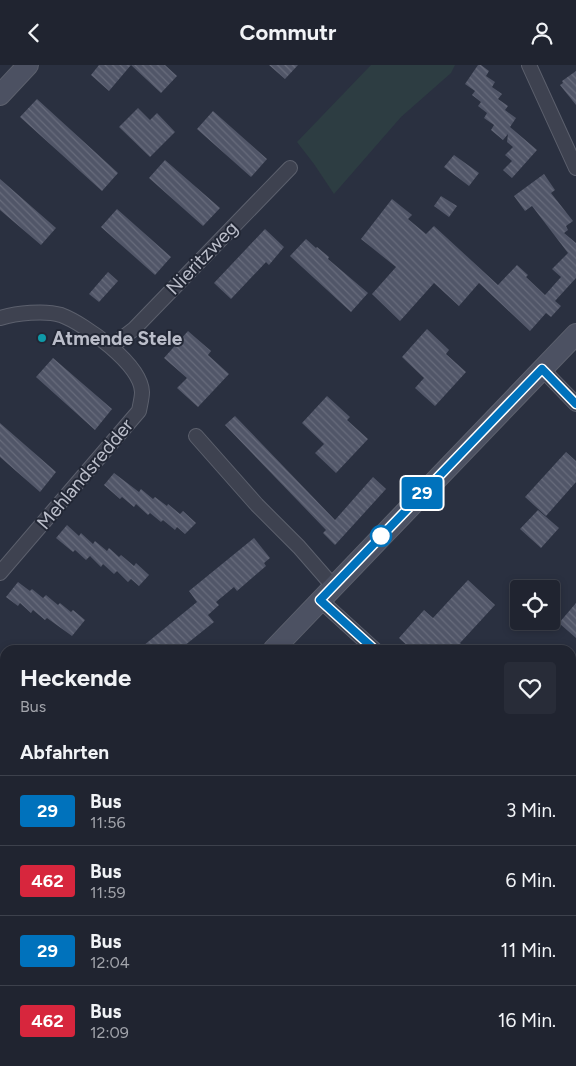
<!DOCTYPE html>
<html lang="de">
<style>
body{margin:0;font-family:Figtree,sans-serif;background:#282c38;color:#f1f3f6;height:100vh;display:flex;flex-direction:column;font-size:19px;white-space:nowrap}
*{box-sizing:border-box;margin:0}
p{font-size:16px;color:#a2a4ab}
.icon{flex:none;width:28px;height:28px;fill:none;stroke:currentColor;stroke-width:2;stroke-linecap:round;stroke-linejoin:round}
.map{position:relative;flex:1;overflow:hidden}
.side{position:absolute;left:0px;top:580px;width:576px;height:421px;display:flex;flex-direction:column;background:#202430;border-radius:15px 15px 0 0;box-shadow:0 2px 8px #0003,0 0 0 1px #3d414c}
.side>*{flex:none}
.badge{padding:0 10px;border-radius:4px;font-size:18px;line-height:32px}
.fabs{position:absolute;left:510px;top:515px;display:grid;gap:10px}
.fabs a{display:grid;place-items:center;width:50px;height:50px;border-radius:5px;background:#202430;box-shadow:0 2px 8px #0003,0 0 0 1px #3d414c;font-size:25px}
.map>.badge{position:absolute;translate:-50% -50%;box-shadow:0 0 0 2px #fff}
h2{padding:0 20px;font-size:19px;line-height:45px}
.round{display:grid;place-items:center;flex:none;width:52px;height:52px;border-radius:5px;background:#282c38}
.summary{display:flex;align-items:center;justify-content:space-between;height:85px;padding:0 20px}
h1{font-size:24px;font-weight:700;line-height:38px}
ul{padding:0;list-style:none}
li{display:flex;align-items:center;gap:15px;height:70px;padding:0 20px;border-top:1px solid #3d414c}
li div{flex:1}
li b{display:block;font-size:19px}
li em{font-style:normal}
li .badge{min-width:55px;font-weight:700;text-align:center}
header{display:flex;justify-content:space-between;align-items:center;height:65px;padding:0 20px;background:#202430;font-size:22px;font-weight:700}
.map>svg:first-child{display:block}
.park{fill:#2d3d42}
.building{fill:url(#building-back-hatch)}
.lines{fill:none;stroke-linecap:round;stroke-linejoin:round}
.street-casing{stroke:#5c606d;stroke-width:16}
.secondary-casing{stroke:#5c606d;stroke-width:22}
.street{stroke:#3e4250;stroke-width:14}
.secondary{stroke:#4c5162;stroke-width:20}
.line-casing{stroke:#fff;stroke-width:11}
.line{stroke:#0072bc;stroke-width:8}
.culture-dot{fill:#0f9aa8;stroke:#222735;stroke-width:2}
.stop-dot{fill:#fff;stroke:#0072bc;stroke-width:2.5}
.labels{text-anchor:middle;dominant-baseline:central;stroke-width:4;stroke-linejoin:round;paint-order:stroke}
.street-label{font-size:19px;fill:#bbbeca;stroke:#222735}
.poi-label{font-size:19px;font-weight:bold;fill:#bbbeca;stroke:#222735;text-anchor:start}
</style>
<header><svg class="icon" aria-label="back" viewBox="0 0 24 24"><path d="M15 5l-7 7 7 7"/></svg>Commutr<svg class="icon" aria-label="person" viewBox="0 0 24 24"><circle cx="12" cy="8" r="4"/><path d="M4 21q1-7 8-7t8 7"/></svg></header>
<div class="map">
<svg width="576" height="1001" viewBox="0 0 576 1001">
<defs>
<pattern id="building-back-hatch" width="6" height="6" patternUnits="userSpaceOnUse" patternTransform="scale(1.25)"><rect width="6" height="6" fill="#515668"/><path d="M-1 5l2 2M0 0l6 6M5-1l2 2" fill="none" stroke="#686c7c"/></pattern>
</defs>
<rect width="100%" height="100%" fill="#2a3040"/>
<!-- park -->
<path class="park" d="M371,0h84l-4,8 -50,44 -67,77 -20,-30 -17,-22z
M576,685v39l-3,1 -2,-1v-34z
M572,895l4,4v52l-5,5z"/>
<!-- building -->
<path class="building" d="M99,0h32l-22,26 -18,-16z
M131,0h34l12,11 -16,17z
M269,0h29l-13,14z
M478,0h3l8,6 -3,5 9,6 -3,5 10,7 -4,5 10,7 -3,4 11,8 -6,9 27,23 -25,28 -9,-8 9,-9 -7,-6 8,-8 -6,-5 1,-8 -5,6 -12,-10 3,-5 -10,-7 3,-5 -9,-7 3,-4 -9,-7 3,-4 -10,-7z
M576,6v34l-16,-20 3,-2 -1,-2z
M37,34l81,74 -16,18 -82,-74z
M138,43l12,12 7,-7 18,19 -25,25 -31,-30z
M213,46l54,48 -16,18 -54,-48z
M454,90l25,18 -10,13 -25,-19z
M165,95l55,48 -17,18 -54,-48z
M544,109l11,16 -4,3 22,28 -7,5 2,4 -4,3 12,10v35l-21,23 6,5 -10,11 -5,-4 -16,18 -51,-48 -20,23 -25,-23 -34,38 -28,-27 24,-27 -35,-28 31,-40 20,16 -4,4 18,15 8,-8 64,59 19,-20 11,10 -2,2 19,18 16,-18 -9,-8 16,-16 -36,-47 -7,5 -11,-15z
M0,114l56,49 -15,17 -41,-35z
M441,131l16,10 -8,11 -15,-11z
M117,144l54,48 -16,18 -54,-48z
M265,164l19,18 -15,18 -3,-3 -35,37 -17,-16z
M306,174l10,9 1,-1 12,10 -1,2 40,34 -17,19 -61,-56z
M108,207l10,9 -19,21 -10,-8z
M427,264l22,21 -3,4 20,18 -31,34 -20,-18 9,-10 -22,-21z
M188,266l23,20 -3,4 21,19 -31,33 -21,-19 10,-10 -23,-20z
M53,293l59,51 -17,21 -59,-53z
M327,331l23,21 -3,3 21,19 -32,34 -21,-20 9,-9 -22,-21z
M235,351l100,104 38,-43 13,12 -51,56 -12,-12 3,-3 -101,-105z
M0,358l56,49 -16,20 -40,-35z
M566,387l10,9v21l-30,34 -21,-19z
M114,408l25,19 2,-3 12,10 2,-2 12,9 1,-2 12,10 3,-3 13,12 -11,11 -8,-7 -2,3 -12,-10 -2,2 -11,-9 -2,2 -12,-11 -2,3 -12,-10 -2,2 -16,-14z
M538,445l21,18 -18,20 -21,-19z
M67,460l12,11 2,-3 12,11 2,-3 12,10 2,-3 10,9 2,-2 13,11 2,-3 13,12 -10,11 -8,-7 -3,3 -11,-11 -3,3 -11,-10 -2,3 -11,-11 -4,4 -11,-10 -2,2 -17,-14z
M254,473l16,20 -6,5 2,3 -29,25 -3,-4 -18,15 3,3 -11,10 6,7 -35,28h-41l59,-48 -8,-11z
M468,515l27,25 -35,38 7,7h-55l-13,-12 25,-28 9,8z
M18,517l12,9 2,-2 11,9 3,-3 12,10 2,-2 11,9 2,-2 12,10 -13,16 -25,-18 -2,2 -12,-10 -2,3 -11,-10 -2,3 -12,-9z
M576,538v35l-17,-15z"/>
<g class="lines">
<defs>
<path id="street" d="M529,0l47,103
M0,253c16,-5 45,-8 61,-3 24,9 80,49 81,77 0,6 -2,13 -3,19l-139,162
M112,281l22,-17 156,-161
M542,304l34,35
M196,371l61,69 42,42 34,39
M320,535l55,50
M571,784l5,4
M571,883l5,-5
M0,962l5,4
M39,996l5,5"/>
<path id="secondary" d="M0,30l28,-30
M273,585l303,-316
M0,880l5,-6"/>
</defs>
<!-- street casing -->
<use href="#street" class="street-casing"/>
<!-- secondary casing -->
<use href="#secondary" class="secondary-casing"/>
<!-- street -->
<use href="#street" class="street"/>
<!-- secondary -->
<use href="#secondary" class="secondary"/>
</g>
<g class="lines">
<defs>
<path id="line" d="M375,585l-55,-50 222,-231 34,35"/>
</defs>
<!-- line casing -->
<use href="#line" class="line-casing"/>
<!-- line -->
<use href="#line" class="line"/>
</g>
<!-- markers -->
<circle class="culture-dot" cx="42" cy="273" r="5"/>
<circle class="stop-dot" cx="381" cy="471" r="10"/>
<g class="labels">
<!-- street labels -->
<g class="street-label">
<text transform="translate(202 193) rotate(-46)">Nieritzweg</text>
<text transform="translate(85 409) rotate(-50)">Mehlandsredder</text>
</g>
<!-- poi labels -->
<g class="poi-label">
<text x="52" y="273">Atmende Stele</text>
</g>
</g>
</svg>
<div class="fabs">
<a><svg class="icon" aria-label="locate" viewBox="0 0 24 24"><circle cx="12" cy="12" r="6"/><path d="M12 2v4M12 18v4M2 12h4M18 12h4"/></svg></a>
</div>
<b class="badge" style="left:422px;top:428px;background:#0072bc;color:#fff">29</b>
<section class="side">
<div class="summary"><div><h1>Heckende</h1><p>Bus</p></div><a class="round"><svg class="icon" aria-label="heart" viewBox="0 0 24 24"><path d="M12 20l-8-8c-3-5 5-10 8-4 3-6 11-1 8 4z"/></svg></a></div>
<h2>Abfahrten</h2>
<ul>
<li><span class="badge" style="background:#0072bc;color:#fff">29</span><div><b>Bus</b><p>11:56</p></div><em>3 Min.</em></li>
<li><span class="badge" style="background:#d7263d;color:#fff">462</span><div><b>Bus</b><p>11:59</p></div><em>6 Min.</em></li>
<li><span class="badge" style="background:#0072bc;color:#fff">29</span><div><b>Bus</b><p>12:04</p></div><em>11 Min.</em></li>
<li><span class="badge" style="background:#d7263d;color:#fff">462</span><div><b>Bus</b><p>12:09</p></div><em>16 Min.</em></li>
</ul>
</section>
</div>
